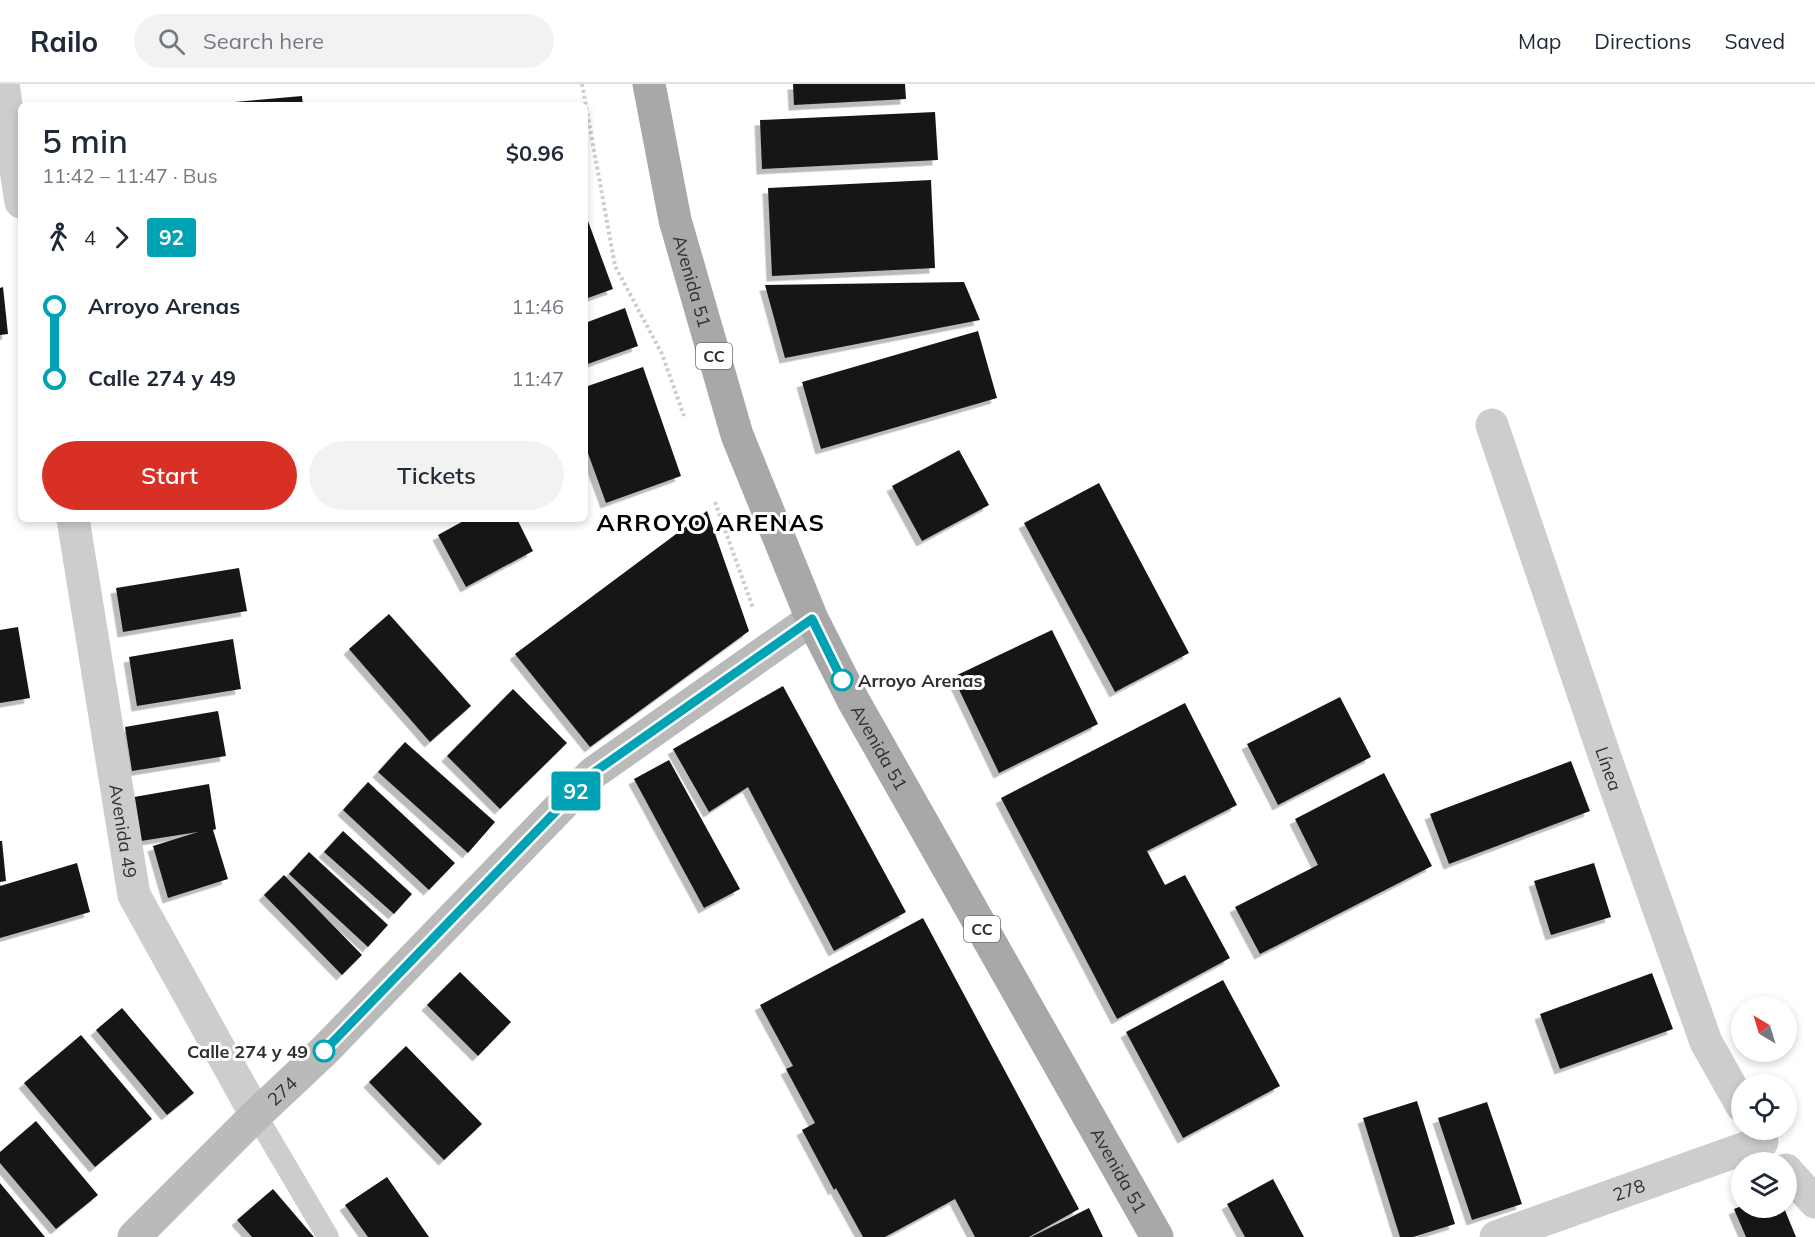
<!DOCTYPE html>
<meta charset="utf-8">
<style>
body{margin:0;font-family:Mulish,sans-serif;background:#f2f2f3;color:#1f2937;height:100vh;display:flex;flex-direction:column;font-size:22px;white-space:nowrap}
*{box-sizing:border-box;margin:0}
p{font-size:20px;color:#747a83}
.icon{flex:none;width:33px;height:33px;fill:none;stroke:currentColor;stroke-width:2;stroke-linecap:round;stroke-linejoin:round}
.map{position:relative;flex:1;overflow:hidden}
.sheet{position:absolute;left:18px;top:18px;width:570px;height:420px;display:flex;flex-direction:column;background:#fff;border-radius:9px;box-shadow:0 3px 9px #0003}
.sheet>*{flex:none}
.badge{padding:0 12px;border-radius:4px;font-size:21px;line-height:39px}
.needle{width:39px;rotate:322deg}
.controls{position:absolute;left:1731px;top:912px;display:grid;gap:12px}
.controls a{display:grid;place-items:center;width:66px;height:66px;border-radius:50%;background:#fff;box-shadow:0 3px 9px #0003;font-size:30px}
.map>.badge{position:absolute;translate:-50% -50%;box-shadow:0 0 0 3px #fff}
.legs{display:flex;align-items:center;gap:9px;height:66px;padding:0 24px;font-size:20px}
.legs p{margin-inline-start:auto}
.summary{display:flex;align-items:center;justify-content:space-between;height:102px;padding:0 24px}
h1{font-size:33px;font-weight:600;line-height:45px}
.primary-button{display:flex;gap:12px;margin-top:auto;padding:12px 24px}
.primary-button a{flex:1;height:69px;border-radius:36px;background:#d93025;color:#fff;font-size:24px;font-weight:600;line-height:69px;text-align:center}
.primary-button a+a{background:#f2f2f3;color:#1f2937}
ul{padding:0 24px;list-style:none}
li{display:flex;align-items:center;gap:21px;height:72px;font-size:22px}
li i{display:grid;place-items:center;width:9px;height:100%;margin:0 8px;background:currentColor}
li i::after{content:'';width:15px;height:15px;margin:-8px;border:4px solid;border-radius:50%;background:#fff}
li p{margin-inline-start:auto}
li:first-child i{background:linear-gradient(#0000 50%,currentColor 0)}
li:last-child i{background:linear-gradient(currentColor 50%,#0000 0)}
header{display:flex;align-items:center;gap:36px;box-sizing:border-box;height:84px;padding:0 30px;background:#fff;border-bottom:2px solid #e0e1e3}
header strong{font-size:28px}
nav{display:flex;gap:33px;margin-inline-start:auto;font-size:21px}
.search{width:420px;height:54px;background:#f2f2f3;display:flex;align-items:center;gap:15px;box-sizing:border-box;padding:0 21px;border-radius:33px;color:#747a83;font-size:22px}
.map>svg:first-child{display:block}
.building{fill:#171717;filter:url(#shadow)}
.lines{fill:none;stroke-linecap:round;stroke-linejoin:round}
.path{stroke:#cdcdcd;stroke-width:4;stroke-dasharray:3 3;stroke-linecap:butt}
.lane{stroke:#cdcdcd;stroke-width:22}
.street{stroke:#cdcdcd;stroke-width:33}
.secondary{stroke:#bababa;stroke-width:33}
.primary{stroke:#a8a8a8;stroke-width:33}
.line-1-casing{stroke:#fff;stroke-width:14}
.line-1{stroke:#00a3b4;stroke-width:9}
.stop-1-dot{fill:#fff;stroke:#00a3b4;stroke-width:3}
.labels{text-anchor:middle;dominant-baseline:central;stroke-width:6;stroke-linejoin:round;paint-order:stroke}
.shield{fill:#fff;stroke:#6e6e6e;stroke-width:1.5}
.shield-label{font-size:16px;font-weight:bold;fill:#303030}
.street-label{font-size:18px;fill:#303030;stroke:#fff}
.stop-label{font-size:18px;font-weight:bold;fill:#303030;stroke:#fff;text-anchor:start}
.district-label{font-size:24px;font-weight:bold;letter-spacing:1.5px;fill:#000;stroke:#fff}
</style>
<header>
<strong>Railo</strong>
<div class="search"><svg class="icon" aria-label="search" viewBox="0 0 24 24"><circle cx="10" cy="10" r="6"/><path d="M15 15l6 6"/></svg>Search here</div>
<nav><a>Map</a><a>Directions</a><a>Saved</a></nav>
</header>
<div class="map">
<svg width="1815" height="1153" viewBox="0 0 1815 1153">
<defs>
<filter id="shadow"><feDropShadow dx="-5.5" dy="5.5" stdDeviation="0" flood-color="#0004"/></filter>
</defs>
<rect width="100%" height="100%" fill="#fff"/>
<!-- building -->
<path class="building" d="M793,0h112l1,15 -112,6z
M302,12l1,9h-80v-2z
M935,28l3,48 -176,9 -2,-49z
M931,96l4,88 -163,8 -4,-88z
M588,137l25,68 -28,10v-77z
M964,198l16,38 -195,38 -20,-73z
M3,203l5,47 -8,1v-47z
M625,224l13,38 -53,19v-42z
M978,247l19,67 -176,51 -19,-67z
M643,283l38,109 -75,27 -21,-58v-58z
M959,366l30,55 -67,36 -30,-55z
M1099,399l90,170 -74,39 -91,-169z
M707,427l42,120 -159,116 -75,-93z
M467,435h50l16,32 -67,36 -28,-52z
M239,484l8,43 -124,21 -7,-44z
M389,530l82,92 -41,36 -81,-93z
M18,543l12,71 -30,5v-73z
M1052,546l46,94 -99,49 -46,-96z
M233,555l8,50 -104,17 -8,-49z
M783,602l123,226 -72,39 -86,-164 -39,25 -36,-63z
M513,605l54,54 -67,66 -53,-53z
M1340,613l31,60 -93,48 -31,-61z
M1185,619l52,102 -90,46 18,34 20,-10 45,83 -113,61 -116,-221z
M218,627l8,45 -94,15 -7,-44z
M405,658l90,80 -27,31 -90,-81z
M669,676l71,129 -36,19 -70,-129z
M1571,677l19,50 -141,53 -19,-50z
M1384,689l48,93 -172,88 -25,-47 83,-42 -23,-46z
M368,698l87,81 -26,27 -86,-80z
M209,700l7,45 -3,1 15,49 -60,19 -15,-52 45,-14 -57,9 -7,-44z
M343,747l69,63 -18,20 -70,-62z
M0,757h2l4,40 -6,1z
M309,768l79,73 -20,22 -79,-73z
M77,779l13,49 -90,26v-52z
M1594,779l17,54 -60,18 -17,-54z
M284,791l78,80 -20,20 -78,-80z
M923,834l156,291 -50,28h-54l-20,-38 -70,38h-22l-27,-49 -2,2 -32,-60 13,-7 -29,-54 7,-3 -33,-61z
M460,888l51,50 -33,34 -51,-51z
M1652,889l21,56 -113,40 -20,-55z
M1223,896l57,106 -97,52 -57,-106z
M122,924l72,85 -27,22 -71,-85z
M81,951l71,84 -57,48 -71,-84z
M406,962l76,78 -38,36 -75,-78z
M1417,1017l38,123 -42,13h-13l-37,-119z
M1487,1018l35,102 -50,16 -34,-102z
M36,1037l62,74 -42,34 -56,-66v-11z
M387,1093l42,60h-61l-23,-32z
M1273,1095l31,58h-59l-18,-33z
M0,1099l45,54h-45z
M273,1105l41,48h-62l-15,-17z
M1742,1122v2h42l12,29h-50l-12,-28z
M1089,1124l14,29h-72z"/>
<g class="lines">
<!-- path -->
<path class="path" d="M582,0l33,182 47,88 22,62
M715,418l38,106"/>
<!-- lane -->
<path class="lane" d="M256,1031l72,122"/>
<!-- street -->
<g class="street">
<path d="M3,0l18,118"/>
<path id="s1" d="M1492,341l114,335 100,282 36,64"/>
<path id="s2" d="M73,435l61,376 122,220"/>
<path d="M1786,1086l29,32"/>
<path id="s3" d="M1496,1153l266,-95"/>
</g>
<!-- secondary -->
<path class="secondary" id="s4" d="M134,1153l122,-122 68,-64 269,-278 219,-154"/>
<!-- primary -->
<path class="primary" id="s5" d="M649,0l26,136 62,215 75,184 41,81 304,537"/>
</g>
<g class="lines">
<defs>
<path id="line-1" d="M324,967l269,-278 219,-154 30,61"/>
</defs>
<!-- line-1 casing -->
<use href="#line-1" class="line-1-casing"/>
<!-- line-1 -->
<use href="#line-1" class="line-1"/>
</g>
<!-- markers -->
<g class="stop-1-dot">
<circle cx="842" cy="596" r="10"/>
<circle cx="324" cy="967" r="10"/>
</g>
<g class="labels">
<!-- shield labels -->
<g class="shield">
<rect x="696" y="259" width="36" height="26" rx="4.5"/>
<rect x="964" y="832" width="36" height="26" rx="4.5"/>
</g>
<g class="shield-label">
<text x="714" y="272">CC</text>
<text x="982" y="845">CC</text>
</g>
<!-- street labels -->
<g class="street-label">
<text stroke="none"><textPath href="#s5" startOffset="202">Avenida 51</textPath></text>
<text stroke="none"><textPath href="#s5" startOffset="706">Avenida 51</textPath></text>
<text stroke="none"><textPath href="#s1" startOffset="363">Línea</textPath></text>
<text stroke="none"><textPath href="#s2" startOffset="316">Avenida 49</textPath></text>
<text stroke="none"><textPath href="#s4" startOffset="208">274</textPath></text>
<text stroke="none"><textPath href="#s5" startOffset="1192">Avenida 51</textPath></text>
<text stroke="none"><textPath href="#s3" startOffset="141">278</textPath></text>
</g>
<!-- stop labels -->
<g class="stop-label">
<text x="858" y="596">Arroyo Arenas</text>
<text x="308" y="967" text-anchor="end">Calle 274 y 49</text>
</g>
<!-- district labels -->
<g class="district-label">
<text x="711" y="438">ARROYO ARENAS</text>
</g>
</g>
</svg>
<div class="controls">
<a><svg class="needle" viewBox="-14 -14 28 28"><path d="M0-13l5 13h-10z" fill="#e53935"/><path d="M0 13l5-13h-10z" fill="#747a83"/></svg></a>
<a><svg class="icon" aria-label="locate" viewBox="0 0 24 24"><circle cx="12" cy="12" r="6"/><path d="M12 2v4M12 18v4M2 12h4M18 12h4"/></svg></a>
<a><svg class="icon" aria-label="layers" viewBox="0 0 24 24"><path d="M12 4l9 5-9 5-9-5zM3 14l9 5 9-5"/></svg></a>
</div>
<b class="badge" style="left:576px;top:707px;background:#00a3b4;color:#fff">92</b>
<section class="sheet">
<div class="summary"><div><h1>5 min</h1><p>11:42 – 11:47 · Bus</p></div><b>$0.96</b></div>
<div class="legs"><svg class="icon" aria-label="walk" viewBox="0 0 24 24"><circle cx="13" cy="4" r="2"/><path d="M13 8l-2 6 4 7M11 14l-3 7M7 12l3-4h3l4 4"/></svg>4<svg class="icon" aria-label="forward" viewBox="0 0 24 24"><path d="M9 5l7 7-7 7"/></svg><b class="badge" style="background:#00a3b4;color:#fff">92</b></div>
<ul>
<li><i style="color:#00a3b4"></i><b>Arroyo Arenas</b><p>11:46</p></li>
<li><i style="color:#00a3b4"></i><b>Calle 274 y 49</b><p>11:47</p></li>
</ul>
<div class="primary-button"><a>Start</a><a>Tickets</a></div>
</section>
</div>
